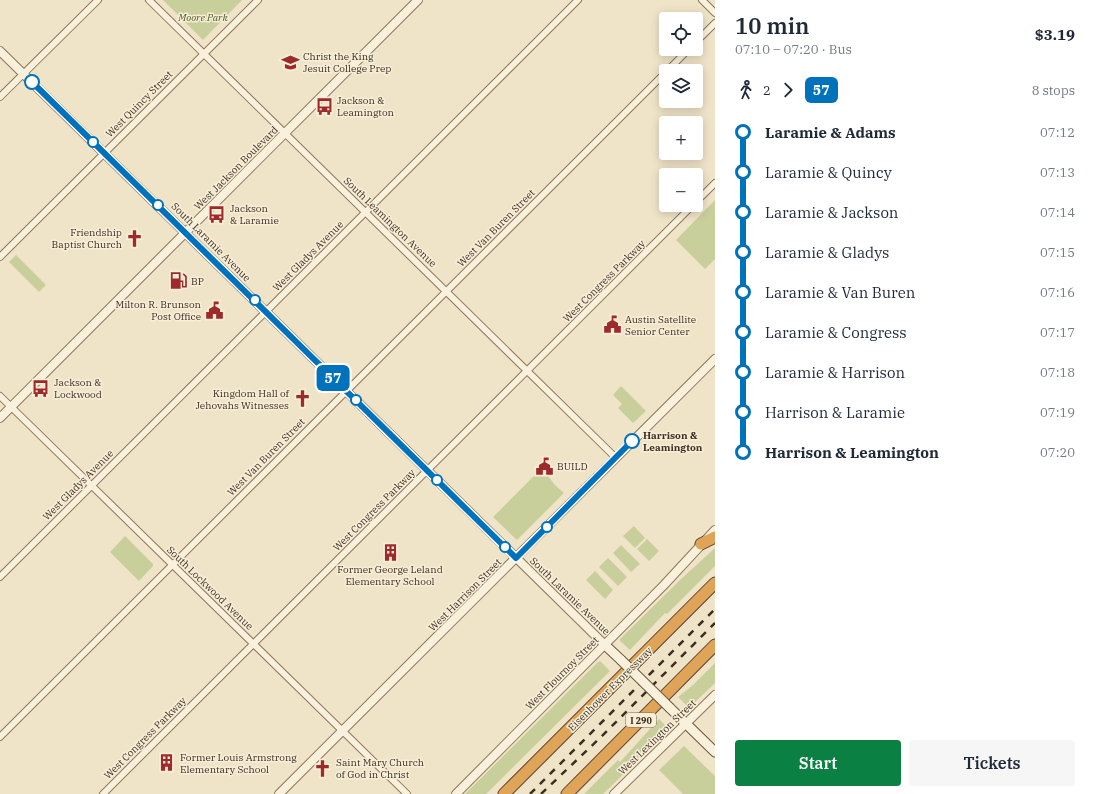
<!DOCTYPE html>
<meta charset="utf-8">
<style>
body{margin:0;font-family:"IBM Plex Serif",serif;background:#f6f6f7;color:#1f2937;height:100vh;display:flex;flex-direction:column;font-size:15px;white-space:nowrap}
*{box-sizing:border-box;margin:0}
p{font-size:13px;color:#747a83}
.icon{flex:none;width:22px;height:22px;fill:none;stroke:currentColor;stroke-width:2;stroke-linecap:round;stroke-linejoin:round}
.map{position:relative;flex:1;overflow:hidden}
.drawer{display:flex;flex-direction:column;background:#fff;width:380px}
.drawer>*{flex:none}
.badge{padding:0 8px;border-radius:6px;font-size:14px;line-height:26px}
.fabs{position:absolute;left:659px;top:12px;display:grid;gap:8px}
.fabs a{display:grid;place-items:center;width:44px;height:44px;border-radius:4px;background:#fff;box-shadow:0 2px 10px #0003;font-size:20px}
.map>.badge{position:absolute;translate:-50% -50%;box-shadow:0 0 0 2px #fff}
.legs{display:flex;align-items:center;gap:6px;height:44px;padding:0 20px;font-size:13px}
.legs p{margin-inline-start:auto}
.headline{display:flex;align-items:center;justify-content:space-between;height:68px;padding:0 20px}
h1{font-size:22px;font-weight:600;line-height:30px}
.button{display:flex;gap:8px;margin-top:auto;padding:8px 20px}
.button a{flex:1;height:46px;border-radius:4px;background:#0b8043;color:#fff;font-size:16px;font-weight:600;line-height:46px;text-align:center}
.button a+a{background:#f6f6f7;color:#1f2937}
ul{padding:0 20px;list-style:none}
li{display:flex;align-items:center;gap:14px;height:40px;font-size:15px}
li i{display:grid;place-items:center;width:6px;height:100%;margin:0 5px;background:currentColor}
li i::after{content:'';width:10px;height:10px;margin:-5px;border:3px solid;border-radius:50%;background:#fff}
li p{margin-inline-start:auto}
li:first-child i{background:linear-gradient(#0000 50%,currentColor 0)}
li:last-child i{background:linear-gradient(currentColor 50%,#0000 0)}
main{display:flex;flex:1;min-height:0}
.map>svg:first-child{display:block}
.green{fill:#c9cf9b}
.lines{fill:none;stroke-linecap:round;stroke-linejoin:round}
.minor-casing{stroke:#8d765c;stroke-width:8}
.tertiary-casing{stroke:#8d765c;stroke-width:10}
.secondary-casing{stroke:#6f573f;stroke-width:11}
.motorway-casing{stroke:#5b4430;stroke-width:13}
.minor{stroke:#faf1dc;stroke-width:6}
.tertiary{stroke:#faf1dc;stroke-width:8}
.secondary{stroke:#faf1dc;stroke-width:9}
.motorway{stroke:#e0a458;stroke-width:11}
.rail{stroke:#3d2e20;stroke-width:2.5;stroke-dasharray:7 7;stroke-linecap:butt}
.secondary-bridge-casing{stroke:#6f573f;stroke-width:11;stroke-linecap:butt}
.secondary-bridge{stroke:#faf1dc;stroke-width:9}
.line-1-casing{stroke:#fff;stroke-width:9}
.line-1{stroke:#0072bc;stroke-width:6}
.stop-1-dot{fill:#fff;stroke:#0072bc;stroke-width:2}
.labels{text-anchor:middle;dominant-baseline:central;stroke-width:3;stroke-linejoin:round;paint-order:stroke}
.shield{fill:#f7eed8;stroke:#756857;stroke-width:1}
.shield-label{font-size:9px;font-weight:bold;fill:#3d2e20}
.park-label{font-size:10px;font-style:italic;fill:#4d5a26;stroke:#f7eed8}
.poi-label{font-size:10px;fill:#3d2e20;stroke:#f7eed8;text-anchor:start}
.street-label{font-size:10px;fill:#3d2e20;stroke:#f7eed8}
.stop-label{font-size:10px;font-weight:bold;fill:#3d2e20;stroke:#f7eed8;text-anchor:start}
</style>
<main>
<div class="map">
<svg width="715" height="794" viewBox="0 0 715 794">
<rect width="100%" height="100%" fill="#f0e4c8"/>
<!-- green -->
<path class="green" d="M163,0h79l-39,40z
M715,200v59l-10,10 -29,-29z
M16,255l30,30 -7,7 -30,-30z
M621,386l25,25 -13,12 -15,-15 4,-4 -9,-9z
M540,470l3,6h5l7,9 9,8 -47,47 -24,-23z
M634,526l11,12 -10,10 -12,-12z
M125,536l28,28v2l-14,15 -29,-29z
M647,539l12,12 -10,10 -12,-12z
M621,545l19,19 -9,8 -18,-19z
M715,548v18l-48,48 -2,-1 -35,37 -10,-9v-2l60,-59z
M608,558l19,19 -9,9 -19,-19z
M595,571l18,19 -8,9 -19,-19z
M600,661l10,10 -124,123h-21l132,-131z
M715,663v20l-26,25 -11,-11 15,-12z
M659,719l7,7 1,-1 2,3 -1,3 -65,63h-19l34,-34 2,2z
M684,746l31,30v18h-32l-24,-24z"/>
<g class="lines">
<defs>
<path id="minor" d="M149,0l467,458
M702,0l13,13
M696,42l19,-19
M667,71l22,-22
M0,97l98,-97
M696,202l19,-19
M0,257l258,-257
M0,396l407,398
M0,577l578,-577
M0,737l666,-665
M103,794l590,-589"/>
<path id="tertiary" d="M0,51l605,594
M0,418l418,-418
M279,794l436,-435
M456,794l208,-209 51,-55
M614,794l101,-99"/>
<path id="secondary" d="M605,645l16,15
M670,708l45,44"/>
<path id="motorway" d="M701,544l14,-7
M504,794l211,-211
M567,794l148,-149"/>
</defs>
<!-- minor casing -->
<use href="#minor" class="minor-casing"/>
<!-- tertiary casing -->
<use href="#tertiary" class="tertiary-casing"/>
<!-- secondary casing -->
<use href="#secondary" class="secondary-casing"/>
<!-- motorway casing -->
<use href="#motorway" class="motorway-casing"/>
<!-- minor -->
<use href="#minor" class="minor"/>
<!-- tertiary -->
<use href="#tertiary" class="tertiary"/>
<!-- secondary -->
<use href="#secondary" class="secondary"/>
<!-- motorway -->
<use href="#motorway" class="motorway"/>
<!-- rail -->
<path class="rail" d="M530,794l185,-185
M541,794l60,-57 114,-114"/>
<defs>
<path id="secondary-bridge" d="M621,660l49,48"/>
</defs>
<!-- secondary-bridge casing -->
<use href="#secondary-bridge" class="secondary-bridge-casing"/>
<!-- secondary-bridge -->
<use href="#secondary-bridge" class="secondary-bridge"/>
</g>
<g class="lines">
<defs>
<path id="line-1" d="M32,82l484,476 116,-117"/>
</defs>
<!-- line-1 casing -->
<use href="#line-1" class="line-1-casing"/>
<!-- line-1 -->
<use href="#line-1" class="line-1"/>
</g>
<!-- icons -->
<defs>
<symbol id="school-bare" viewBox="-9 -9 18 18"><path d="M0-5L7-2L0 1L-7-2ZM-4 1L0 2.5L4 1V4Q0 6-4 4Z" fill="#9e2a2b" stroke="#f7eed8" stroke-width="2.5" paint-order="stroke"/></symbol>
<symbol id="bus-bare" viewBox="-9 -9 18 18"><path d="M-5-6H5V4H4V6H2V4H-2V6H-4V4H-5ZM-3.5-4V0h7V-4ZM-3.5 1.2v1.5H-2V1.2ZM2 1.2v1.5H3.5V1.2Z" fill="#9e2a2b" stroke="#f7eed8" stroke-width="2.5" paint-order="stroke"/></symbol>
<symbol id="church-bare" viewBox="-9 -9 18 18"><path d="M-1.2-6h2.4v3.5h3.3v2.4h-3.3V6h-2.4V-.1h-3.3v-2.4h3.3Z" fill="#9e2a2b" stroke="#f7eed8" stroke-width="2.5" paint-order="stroke"/></symbol>
<symbol id="fuel-bare" viewBox="-9 -9 18 18"><path d="M-5.5-6h7V0h2V4h1.3V-2.5L3-4.5l.8-.8L6-3V5H2.5V1h-1V6h-7ZM-4.2-4.7v3.2H.2V-4.7Z" fill="#9e2a2b" stroke="#f7eed8" stroke-width="2.5" paint-order="stroke"/></symbol>
<symbol id="civic-bare" viewBox="-9 -9 18 18"><path d="M-.6-6.5H3V-4.5H.6V-3L4-1V1h2V6H-6V1h2V-1L-.6-3ZM-1.2 2.5V6h2.4V2.5Z" fill="#9e2a2b" stroke="#f7eed8" stroke-width="2.5" paint-order="stroke"/></symbol>
<symbol id="building-bare" viewBox="-9 -9 18 18"><path d="M-4-6H4V6H1V3H-1V6H-4ZM-2.5-4.3h1.7v1.8h-1.7ZM.8-4.3h1.7v1.8H.8ZM-2.5-1h1.7V.8h-1.7ZM.8-1h1.7V.8H.8Z" fill="#9e2a2b" stroke="#f7eed8" stroke-width="2.5" paint-order="stroke"/></symbol>
</defs>
<g fill-rule="evenodd">
<use href="#school-bare" x="278" y="50" width="25" height="25"/>
<use href="#bus-bare" x="312" y="94" width="25" height="25"/>
<use href="#bus-bare" x="204" y="202" width="25" height="25"/>
<use href="#church-bare" x="122" y="226" width="25" height="25"/>
<use href="#fuel-bare" x="166" y="268" width="25" height="25"/>
<use href="#civic-bare" x="202" y="298" width="25" height="25"/>
<use href="#civic-bare" x="600" y="312" width="25" height="25"/>
<use href="#bus-bare" x="28" y="376" width="25" height="25"/>
<use href="#church-bare" x="290" y="386" width="25" height="25"/>
<use href="#civic-bare" x="532" y="454" width="25" height="25"/>
<use href="#building-bare" x="378" y="540" width="25" height="25"/>
<use href="#building-bare" x="154" y="750" width="25" height="25"/>
<use href="#church-bare" x="310" y="756" width="25" height="25"/>
</g>
<!-- markers -->
<g class="stop-1-dot">
<circle cx="32" cy="82" r="7"/>
<circle cx="93" cy="142" r="5"/>
<circle cx="158" cy="205" r="5"/>
<circle cx="255" cy="300" r="5"/>
<circle cx="356" cy="400" r="5"/>
<circle cx="632" cy="441" r="7"/>
<circle cx="437" cy="480" r="5"/>
<circle cx="547" cy="527" r="5"/>
<circle cx="505" cy="547" r="5"/>
</g>
<g class="labels">
<!-- shield labels -->
<rect class="shield" x="626" y="713" width="30" height="14" rx="3"/>
<g class="shield-label">
<text x="641" y="720">I 290</text>
</g>
<!-- park labels -->
<g class="park-label">
<text x="203" y="17">Moore Park</text>
</g>
<!-- poi labels -->
<g class="poi-label">
<text x="303" y="56">Christ the King<tspan x="303" dy="12">Jesuit College Prep</tspan></text>
<text x="337" y="100">Jackson &amp;<tspan x="337" dy="12">Leamington</tspan></text>
<text x="230" y="208">Jackson<tspan x="230" dy="12">&amp; Laramie</tspan></text>
<text x="122" y="232" text-anchor="end">Friendship<tspan x="122" dy="12">Baptist Church</tspan></text>
<text x="191" y="281">BP</text>
<text x="201" y="304" text-anchor="end">Milton R. Brunson<tspan x="201" dy="12">Post Office</tspan></text>
<text x="625" y="319">Austin Satellite<tspan x="625" dy="12">Senior Center</tspan></text>
<text x="54" y="382">Jackson &amp;<tspan x="54" dy="12">Lockwood</tspan></text>
<text x="289" y="393" text-anchor="end">Kingdom Hall of<tspan x="289" dy="12">Jehovahs Witnesses</tspan></text>
<text x="557" y="466">BUILD</text>
<text x="390" y="569" text-anchor="middle">Former George Leland<tspan x="390" dy="12">Elementary School</tspan></text>
<text x="180" y="757">Former Louis Armstrong<tspan x="180" dy="12">Elementary School</tspan></text>
<text x="336" y="762">Saint Mary Church<tspan x="336" dy="12">of God in Christ</tspan></text>
</g>
<!-- street labels -->
<g class="street-label">
<text transform="translate(139 104) rotate(-45)">West Quincy Street</text>
<text transform="translate(236 168) rotate(-45)">West Jackson Boulevard</text>
<text transform="translate(390 222) rotate(44)">South Leamington Avenue</text>
<text transform="translate(496 228) rotate(-45)">West Van Buren Street</text>
<text transform="translate(211 242) rotate(45)">South Laramie Avenue</text>
<text transform="translate(308 256) rotate(-45)">West Gladys Avenue</text>
<text transform="translate(604 281) rotate(-45)">West Congress Parkway</text>
<text transform="translate(266 457) rotate(-45)">West Van Buren Street</text>
<text transform="translate(78 485) rotate(-45)">West Gladys Avenue</text>
<text transform="translate(374 510) rotate(-45)">West Congress Parkway</text>
<text transform="translate(210 588) rotate(44)">South Lockwood Avenue</text>
<text transform="translate(465 595) rotate(-45)">West Harrison Street</text>
<text transform="translate(570 596) rotate(44)">South Laramie Avenue</text>
<text transform="translate(562 673) rotate(-45)">West Flournoy Street</text>
<text transform="translate(610 689) rotate(-45)">Eisenhower Expressway</text>
<text transform="translate(657 737) rotate(-44)">West Lexington Street</text>
<text transform="translate(145 738) rotate(-45)">West Congress Parkway</text>
</g>
<!-- stop labels -->
<g class="stop-label">
<text x="643" y="435">Harrison &amp;<tspan x="643" dy="12">Leamington</tspan></text>
</g>
</g>
</svg>
<div class="fabs">
<a><svg class="icon" aria-label="locate" viewBox="0 0 24 24"><circle cx="12" cy="12" r="6"/><path d="M12 2v4M12 18v4M2 12h4M18 12h4"/></svg></a>
<a><svg class="icon" aria-label="layers" viewBox="0 0 24 24"><path d="M12 4l9 5-9 5-9-5zM3 14l9 5 9-5"/></svg></a>
<a>+</a>
<a>−</a>
</div>
<b class="badge" style="left:333px;top:378px;background:#0072bc;color:#fff">57</b>
</div>
<section class="drawer">
<div class="headline"><div><h1>10 min</h1><p>07:10 – 07:20 · Bus</p></div><b>$3.19</b></div>
<div class="legs"><svg class="icon" aria-label="walk" viewBox="0 0 24 24"><circle cx="13" cy="4" r="2"/><path d="M13 8l-2 6 4 7M11 14l-3 7M7 12l3-4h3l4 4"/></svg>2<svg class="icon" aria-label="forward" viewBox="0 0 24 24"><path d="M9 5l7 7-7 7"/></svg><b class="badge" style="background:#0072bc;color:#fff">57</b><p>8 stops</p></div>
<ul>
<li><i style="color:#0072bc"></i><b>Laramie &amp; Adams</b><p>07:12</p></li>
<li><i style="color:#0072bc"></i><span>Laramie &amp; Quincy</span><p>07:13</p></li>
<li><i style="color:#0072bc"></i><span>Laramie &amp; Jackson</span><p>07:14</p></li>
<li><i style="color:#0072bc"></i><span>Laramie &amp; Gladys</span><p>07:15</p></li>
<li><i style="color:#0072bc"></i><span>Laramie &amp; Van Buren</span><p>07:16</p></li>
<li><i style="color:#0072bc"></i><span>Laramie &amp; Congress</span><p>07:17</p></li>
<li><i style="color:#0072bc"></i><span>Laramie &amp; Harrison</span><p>07:18</p></li>
<li><i style="color:#0072bc"></i><span>Harrison &amp; Laramie</span><p>07:19</p></li>
<li><i style="color:#0072bc"></i><b>Harrison &amp; Leamington</b><p>07:20</p></li>
</ul>
<div class="button"><a>Start</a><a>Tickets</a></div>
</section>
</main>
